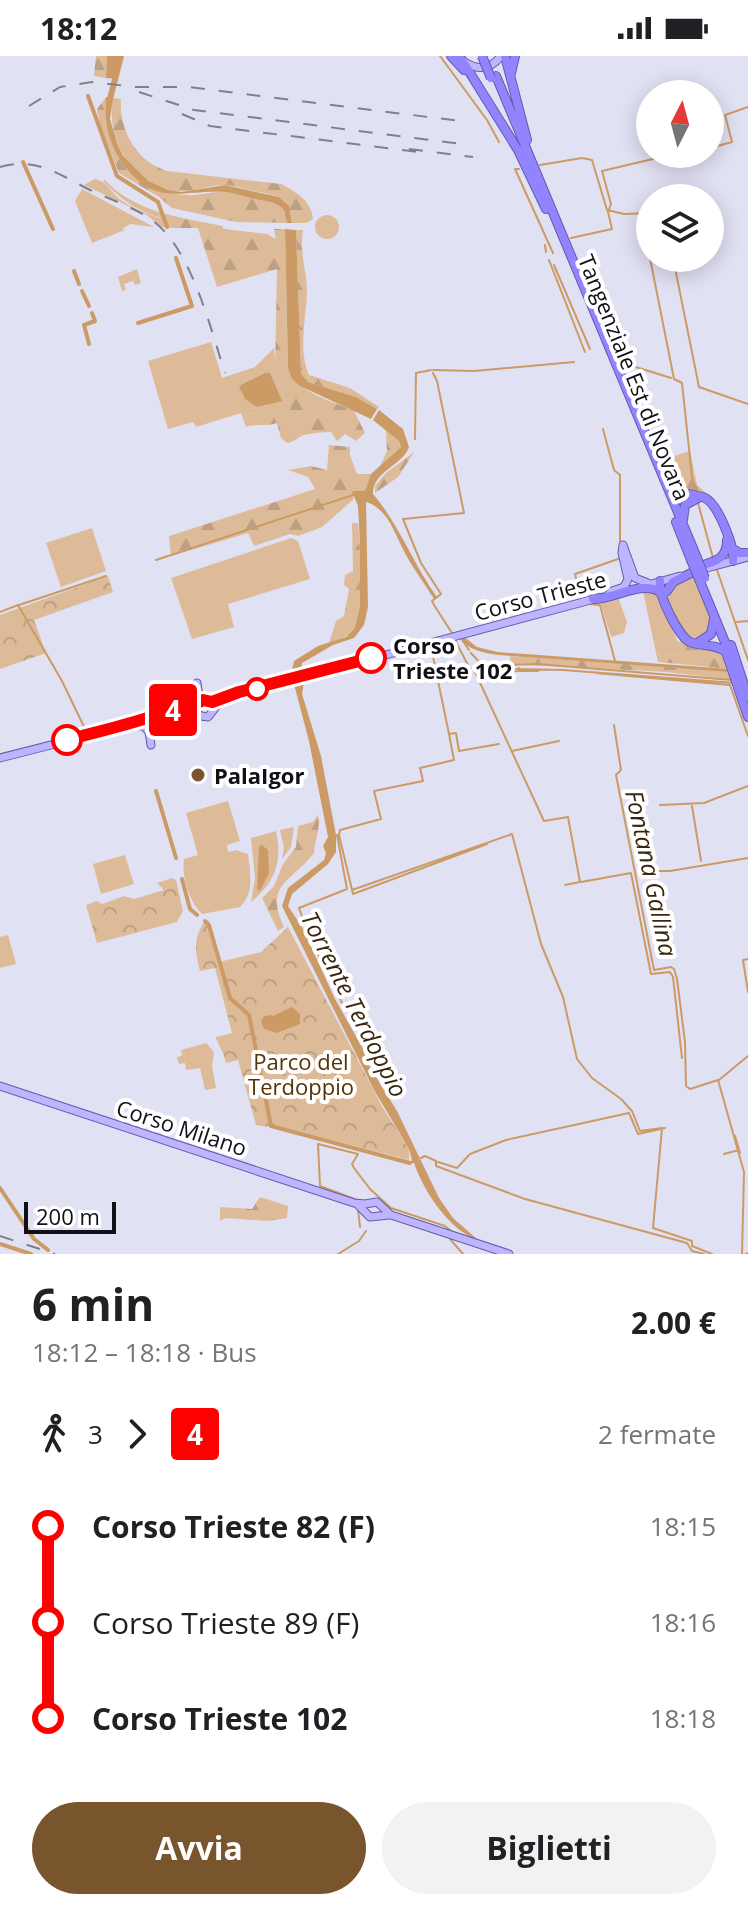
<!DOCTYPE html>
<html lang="it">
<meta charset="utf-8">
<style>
body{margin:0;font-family:"Open Sans",sans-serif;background:#f2f2f2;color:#202124;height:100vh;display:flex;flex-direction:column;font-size:30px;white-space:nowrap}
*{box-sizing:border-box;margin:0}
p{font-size:26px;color:#757577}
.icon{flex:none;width:44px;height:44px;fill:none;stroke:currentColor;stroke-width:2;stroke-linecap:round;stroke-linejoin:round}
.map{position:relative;height:1198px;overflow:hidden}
.drawer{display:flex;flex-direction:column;background:#fff;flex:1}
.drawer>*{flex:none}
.badge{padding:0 16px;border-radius:6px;font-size:28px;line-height:52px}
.needle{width:52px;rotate:6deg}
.tools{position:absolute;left:636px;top:24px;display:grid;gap:16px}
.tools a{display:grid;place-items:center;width:88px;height:88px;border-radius:50%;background:#fff;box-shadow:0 4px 20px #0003;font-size:40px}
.scale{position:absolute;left:24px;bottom:20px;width:92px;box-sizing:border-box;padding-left:8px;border:4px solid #101016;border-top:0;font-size:22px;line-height:28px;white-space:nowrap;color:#101016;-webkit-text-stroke:6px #fff;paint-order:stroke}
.map>.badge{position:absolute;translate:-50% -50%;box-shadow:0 0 0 4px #fff}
.legs{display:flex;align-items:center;gap:12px;height:88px;padding:0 32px;font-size:26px}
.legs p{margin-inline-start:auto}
.overview{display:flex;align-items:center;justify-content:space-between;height:136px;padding:0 32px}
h1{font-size:44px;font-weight:700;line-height:60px}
.button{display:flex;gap:16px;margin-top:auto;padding:16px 32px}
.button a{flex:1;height:92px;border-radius:48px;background:#79552e;color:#fff;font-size:32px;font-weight:700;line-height:92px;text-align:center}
.button a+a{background:#f2f2f2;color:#202124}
ul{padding:0 32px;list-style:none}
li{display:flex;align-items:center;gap:28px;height:96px;font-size:30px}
li i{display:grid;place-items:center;width:12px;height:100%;margin:0 10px;background:currentColor}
li i::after{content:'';width:20px;height:20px;margin:-10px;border:6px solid;border-radius:50%;background:#fff}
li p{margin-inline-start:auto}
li:first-child i{background:linear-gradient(#0000 50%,currentColor 0)}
li:last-child i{background:linear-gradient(currentColor 50%,#0000 0)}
.status{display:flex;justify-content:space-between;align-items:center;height:56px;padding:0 40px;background:#fff;direction:ltr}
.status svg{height:22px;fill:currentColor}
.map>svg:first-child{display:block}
.green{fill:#db9}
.forest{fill:url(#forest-firs)}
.park{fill:url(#park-crowns)}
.water{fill:#cc9a65}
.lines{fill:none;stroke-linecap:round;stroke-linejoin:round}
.stream{stroke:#cc9a65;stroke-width:2}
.canal{stroke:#cc9a65;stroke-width:4}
.river{stroke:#cc9a65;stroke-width:6}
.major-casing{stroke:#645bad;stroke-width:9}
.highway-casing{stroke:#645bad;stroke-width:10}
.major{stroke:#beb5fe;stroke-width:7}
.highway{stroke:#9284fe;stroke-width:8}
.rail{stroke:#80808d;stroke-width:2;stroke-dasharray:14 14;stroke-linecap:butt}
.highway-bridge-casing{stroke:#645bad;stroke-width:10;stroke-linecap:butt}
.highway-bridge{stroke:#9284fe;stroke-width:8}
.line-1-casing{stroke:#fff;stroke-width:18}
.line-1{stroke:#f00;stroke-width:12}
.stop-1-dot{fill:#fff;stroke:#f00;stroke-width:4}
.poi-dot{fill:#79552e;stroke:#fff;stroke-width:3}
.labels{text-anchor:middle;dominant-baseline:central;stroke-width:8;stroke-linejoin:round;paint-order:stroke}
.street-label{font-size:22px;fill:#101016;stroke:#fff}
.stop-label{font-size:22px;font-weight:bold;fill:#101016;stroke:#fff;text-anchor:start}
.poi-label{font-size:22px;font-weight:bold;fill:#101016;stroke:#fff;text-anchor:start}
.park-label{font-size:22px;fill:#543205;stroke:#fff}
.water-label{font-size:24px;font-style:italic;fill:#3b260d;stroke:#fff}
</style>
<div class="status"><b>18:12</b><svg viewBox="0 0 49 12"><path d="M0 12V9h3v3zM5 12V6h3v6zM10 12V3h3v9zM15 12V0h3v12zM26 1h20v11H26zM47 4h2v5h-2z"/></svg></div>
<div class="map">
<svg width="748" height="1198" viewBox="0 0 748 1198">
<defs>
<pattern id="forest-firs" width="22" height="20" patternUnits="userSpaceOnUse" patternTransform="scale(2)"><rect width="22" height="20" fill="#db9"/><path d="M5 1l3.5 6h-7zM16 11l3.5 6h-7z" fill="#bda083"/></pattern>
<pattern id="park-crowns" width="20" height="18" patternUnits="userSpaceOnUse" patternTransform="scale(2)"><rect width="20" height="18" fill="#db9"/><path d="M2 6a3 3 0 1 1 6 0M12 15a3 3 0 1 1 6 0" fill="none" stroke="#bda083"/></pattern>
</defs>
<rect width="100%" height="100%" fill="#e1e1f4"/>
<!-- green -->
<path class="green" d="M95,123c13,3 16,14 26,21 12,8 29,16 43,19l4,-2 4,3 -3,3 4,5 -11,-1 -17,-13 -61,-29z
M82,133l72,38 -24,-3 -8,5 3,1 -33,13 -17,-42z
M315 171a12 12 0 1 1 24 0a12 12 0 1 1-24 0Z
M149,208l-12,5 4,14 -6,2 -2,-4 -9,3 2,6 -4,1 -4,-14z
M211,286l11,36 33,-11 19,-19 3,33 14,28 -31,10 -3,-5 -16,-1 -45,14 -3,-5 -25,7 -20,-68z
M92,472l14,43 -45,16 -15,-44z
M291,482l7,3 12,38 -82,25 6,23 -42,12 -21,-61z
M693,519l18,43v10c-11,11 -14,13 -28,6l-15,-35 2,-11z
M643,535l10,1 5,5 23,52 -3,7 -22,-3z
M618,541l9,25 -3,11 -13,4 -11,-36z
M228,745l12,40 -13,4 1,7 8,-2 12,4c2,18 7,39 -8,53l-38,7c-12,-12 -21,-37 -18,-55l14,-4 -12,-42z
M294,771l-3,20 -9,12 2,-11 -4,-18z
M276,775c7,30 -1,52 -25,71l4,-24 -4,-40z
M125,799l9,29 -33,10 -8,-30z
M8,879l8,29 -16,4v-31z
M206,987l8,9 -2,14 4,22 -11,2 -5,-22 -14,2 -1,-7 -6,1 -2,-7 5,-1 -1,-6z"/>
<!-- forest -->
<path class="forest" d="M96,0h11l-1,22 -12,-2z
M106,41c-4,53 25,96 81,98 13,1 25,-4 38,-3 16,1 47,6 59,18l3,13 -51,-1 -64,-14 -13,-11 -40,-24 -19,-48 -3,-16z
M113,42l8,1c-2,32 16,63 46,72l114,13c14,7 31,17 32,35l-7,4h-14c-1,-29 -20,-28 -43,-33 -8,-2 -17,-5 -25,-5 -19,0 -36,10 -55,5 -41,-10 -63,-53 -56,-92z
M105,124c29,32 77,38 118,46v3l44,5 9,5 -2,-10h11l3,139c9,25 43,32 66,43l11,22 -9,8 -11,-7 -8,7 -6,-9c-9,0 -18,1 -27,3 -7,2 -9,7 -17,8l-6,-5 -4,-15c-11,4 -20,0 -31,4l-5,-14 16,1 4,4 30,-9 -14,-28 -2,-11 2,-101 -60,18 -19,-59h-25l-4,-5 3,-3 -4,-3 -3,2c-25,-6 -44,-19 -62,-38z
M296,174h7c-4,21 4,41 4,63 -1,26 -9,57 2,82l41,13 29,19 -2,2 -21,-12 -48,-15 -7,-9z
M386,374l13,11 2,6 -21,19 7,-15z
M329,389l21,2v8l7,19h14l-6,17 -12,1 1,7 -32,28 -24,9 -8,-2 -36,12 -6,-13 -77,23 -2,-20 146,-47 -7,-12 -20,-7 23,-4 16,4z
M690,395l7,34 14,12 -1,1 -39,-11 -10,-27z
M414,396l-16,25 -23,16v-7l11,-13z
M352,467h6c2,22 7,85 -2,103 -6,11 -17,13 -27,17l7,-22 8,-5 5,-27 -5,-4 1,-10 8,-4z
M681,584l41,11 8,18 -72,-7 -2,-9 22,3 3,-7 -3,-7z
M510,600l216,15 5,1 3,8 -68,-8 -155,-8z
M318,759c3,14 -3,24 -4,38 -21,28 -51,31 -30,74l-6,4 -16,-33 12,-12 9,-22 13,-17 2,-21 15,-4z
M260,1141l28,9 -1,12 -19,3 -43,-3 -5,3v-14l32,2z"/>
<!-- park -->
<path class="park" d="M108,520l5,16 -79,28 12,33 -46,16v-54z
M172,822l4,2 7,31 -6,11 -80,21 -11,-38 11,-4 5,3 22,-8 10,3 30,-9 -7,-7z
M204,866l6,5 9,35 42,-10 27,-25 95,181 26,41v11l-135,-35 -5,2 -13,-2 -18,-65 -12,3c-2,-11 -8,-17 -10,-26l16,-4 -17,-65 -15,3c-5,-21 -7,-31 4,-49z"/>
<!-- water -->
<path class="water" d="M107,0h15l-4,23 -12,-1z
M106,41l7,1 -3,21 7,24 6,13 25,25 20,9 13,2 44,-7 54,12 10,9 3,17h-5l-3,-13c-8,-8 -17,-9 -28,-11 -10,-2 -20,-6 -30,-7 -46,-3 -71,17 -105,-31 -13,-19 -17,-41 -15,-64z
M285,173l11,1 5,143 7,9 48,15 21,12 -6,10 -71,-33 -8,-7 -4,-11z
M265,317h5l12,28 -25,6 -12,-8 -6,-13z
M379,354l24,19 6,18c-6,18 -37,25 -36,47 26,30 40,70 64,103l-3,2c-9,-15 -20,-29 -28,-44 -11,-20 -18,-47 -40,-53l2,105 -4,18 -10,13 -21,7 -31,18 -1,7 -10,3 3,-12 24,-15 28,-9 9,-9 5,-21v-62l-2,-39 -6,-15h13l6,-17 30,-27 -2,-6 -26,-21z
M463,580l14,11 20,5 233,17 1,3 -232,-17c-15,-2 -32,-5 -40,-18z
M304,626l-2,12 19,62 15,79v17l-8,12 -36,30 -4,12 14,21 33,72 27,48 6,17 29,47 42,87 14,20 25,22c-28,-9 -54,-48 -64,-77h-4l2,-3 -3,-11 -35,-59 -92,-184 6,-18 36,-28 2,-7 -3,-7 5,-9 -19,-96 -14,-53v-3z
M262,789l6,5 1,23 -9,18 -3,-1 2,-44z
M292,951l8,7v10l-23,9 -13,-4 -3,-7 3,-6h9z"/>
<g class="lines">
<!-- stream -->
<path class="stream" d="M440,0l47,64 12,22
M710,92l22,-6 -7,-27 23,-8
M540,109l42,-7 10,2 15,50 17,4 26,-1
M519,113h-4l38,84
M645,172l5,28
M571,182l41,-9 -4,-17 3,-8 -9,-33 72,-17
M545,189l1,7
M650,202l24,121 8,4 10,94 4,14
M673,202l26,129 49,17
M549,204l36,92
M554,209l36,84
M623,307l48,15
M433,314l41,1 100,-9
M433,317l4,8 27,132 -61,6 18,44 20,31 -9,7 2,4 18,28
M603,373l11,41 6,5v69
M415,383l1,-66 15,-3
M698,447l15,55
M156,504l200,-66
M717,514l31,90
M580,537l-5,-19 46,-16
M589,548l11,1 15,56
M19,549l87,-29
M0,556l18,-7 44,76 24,50
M736,566l12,-1
M455,584l-24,7 18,87 7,-1 3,18 40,-7
M455,584l15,29
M463,585l6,9
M471,597l12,13 54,-2 195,16
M472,612l91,2 172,13
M519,612l1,3 -45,1 69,149 24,-4 12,65 -15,3
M521,615h17
M595,617l135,12 18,51
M614,669l7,45 -5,5 1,5 37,190 17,-3 3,2 3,10 8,63 1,44 4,3 28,-9 26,92 -2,82
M449,678l5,26 -34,8 3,13 -49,10 7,28 -41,11 -1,5 14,59 134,-50
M512,695l47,-10
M660,749l44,-2 44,-17
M692,750l9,55
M337,779l10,54 -48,19 11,30 32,65
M642,815h28l78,-13
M581,826l50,-9 20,101 19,-2 3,5 9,81
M352,834l160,-56 29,110 22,53 14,62 15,19 29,21 11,12 8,20 22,-3 -9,100 39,13v5l20,8
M748,903l-5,1 5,32
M719,1024l29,-24
M735,1080l5,17
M724,1098l15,-4
M421,1102l4,-2 11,5v5l89,33 162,44 5,8 12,3
M438,1106l19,6 13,-14 36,-14 123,-27 9,21 27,-6
M360,1145l-40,-15 -2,-42 40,10 -6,10 2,4 16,21 21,19 54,18 6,5
M358,1153l2,18
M450,1183l13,15
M338,1198l21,-13 7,-10
M746,1198l2,-1"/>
<!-- canal -->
<path class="canal" d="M88,40l29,80 41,26 9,25
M23,106l30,67
M74,215l5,13
M82,235l7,15
M138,267l54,-17 -16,-48
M89,288l-5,-19 11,-4 -3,-8
M156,735l20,67
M182,823l8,30 7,6
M205,865l4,4 21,73 19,17 22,111 139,37
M0,1132l34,51 14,11
M0,1188l31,10"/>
<!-- river -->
<path class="river" d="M109,47l12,-47"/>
<defs>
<path id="major" d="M463,5c15,10 27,9 38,-5
M623,489l12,33 13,5
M699,514l49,-13
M641,531l39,-11
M607,540l5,-5 12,-4 4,-8 -6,-26 1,-8
M197,627l3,19
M190,650l7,-1 8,-6 7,3
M125,669l19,1 5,6 8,1c14,-12 8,-24 34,-24l10,7 7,1 11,-14 29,-11 350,-94
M149,676l2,13
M0,702l141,-36 29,-11
M0,1030l354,117 11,1 12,-2 14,13 118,39
M359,1150l11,11 19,-2"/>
<path id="highway" d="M451,0l13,14
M505,0l22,84
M460,1l58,93 28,59
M511,17l4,-17
M496,20l201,482
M669,430c10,11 23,6 36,12 13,6 30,49 28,63
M683,464l2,-15 13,-7
M676,466l15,38
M733,493l7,4h8
M703,509c15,-4 24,-8 24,-25
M699,523l30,73
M660,525c-3,12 18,55 30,61 12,5 24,1 36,10l22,65
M667,535l6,-9 18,-9
M593,543c21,0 49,-19 67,-7
M699,586l12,-8 3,-15
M731,589l17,52"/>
</defs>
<!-- major casing -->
<use href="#major" class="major-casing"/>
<!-- highway casing -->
<use href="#highway" class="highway-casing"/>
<!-- major -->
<use href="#major" class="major"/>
<!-- highway -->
<use href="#highway" class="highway"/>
<!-- rail -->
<path class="rail" d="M139,36l55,18 276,35
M29,50l31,-19 32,-5 43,5h54l279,35
M182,58l28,12 208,26
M409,93l64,8
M0,111c34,-10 57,6 86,21 22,11 46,18 66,32 39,28 58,107 73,153
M0,1180l55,18"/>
<defs>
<path id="highway-bridge" d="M482,0l9,22
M697,502l8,20
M691,504l8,19"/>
</defs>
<!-- highway-bridge casing -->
<use href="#highway-bridge" class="highway-bridge-casing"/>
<!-- highway-bridge -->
<use href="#highway-bridge" class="highway-bridge"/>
</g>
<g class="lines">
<defs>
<path id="line-1" d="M67,684c37,-10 73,-18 107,-31 11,-4 20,-3 29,-9l9,2 27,-10 132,-34"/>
</defs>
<!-- line-1 casing -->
<use href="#line-1" class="line-1-casing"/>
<!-- line-1 -->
<use href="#line-1" class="line-1"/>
</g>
<!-- markers -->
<g class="stop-1-dot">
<circle cx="371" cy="602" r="14"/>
<circle cx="257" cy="633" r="10"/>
<circle cx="67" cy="684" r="14"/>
</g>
<circle class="poi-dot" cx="198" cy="719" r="8"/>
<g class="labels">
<!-- street labels -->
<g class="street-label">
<text transform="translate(635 321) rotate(68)">Tangenziale Est di Novara</text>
<text transform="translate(540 539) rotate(-15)">Corso Trieste</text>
<text transform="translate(182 1071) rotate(18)">Corso Milano</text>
</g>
<!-- stop labels -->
<g class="stop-label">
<text x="393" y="589">Corso<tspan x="393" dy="25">Trieste 102</tspan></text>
</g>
<!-- poi labels -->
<g class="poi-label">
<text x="214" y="719">PalaIgor</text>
</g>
<!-- park labels -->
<g class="park-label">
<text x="301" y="1005">Parco del<tspan x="301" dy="25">Terdoppio</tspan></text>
</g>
<!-- water labels -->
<g class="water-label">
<text transform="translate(652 817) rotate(78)">Fontana Gallina</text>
<text transform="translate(355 948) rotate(63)">Torrente Terdoppio</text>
</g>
</g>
</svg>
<div class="tools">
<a><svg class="needle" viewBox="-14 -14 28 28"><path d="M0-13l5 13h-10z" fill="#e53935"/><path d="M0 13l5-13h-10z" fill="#757577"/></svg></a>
<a><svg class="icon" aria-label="layers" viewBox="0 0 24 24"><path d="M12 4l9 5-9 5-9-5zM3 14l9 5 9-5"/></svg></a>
</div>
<div class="scale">200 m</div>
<b class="badge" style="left:173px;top:654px;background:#f00;color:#fff">4</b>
</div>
<section class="drawer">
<div class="overview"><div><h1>6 min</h1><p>18:12 – 18:18 · Bus</p></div><b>2.00 €</b></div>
<div class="legs"><svg class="icon" aria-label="walk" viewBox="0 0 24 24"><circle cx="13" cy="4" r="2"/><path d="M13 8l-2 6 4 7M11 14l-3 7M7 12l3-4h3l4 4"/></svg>3<svg class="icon" aria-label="forward" viewBox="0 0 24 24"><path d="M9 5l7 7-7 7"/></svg><b class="badge" style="background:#f00;color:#fff">4</b><p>2 fermate</p></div>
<ul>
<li><i style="color:#f00"></i><b>Corso Trieste 82 (F)</b><p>18:15</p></li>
<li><i style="color:#f00"></i><span>Corso Trieste 89 (F)</span><p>18:16</p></li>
<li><i style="color:#f00"></i><b>Corso Trieste 102</b><p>18:18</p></li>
</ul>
<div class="button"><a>Avvia</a><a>Biglietti</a></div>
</section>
